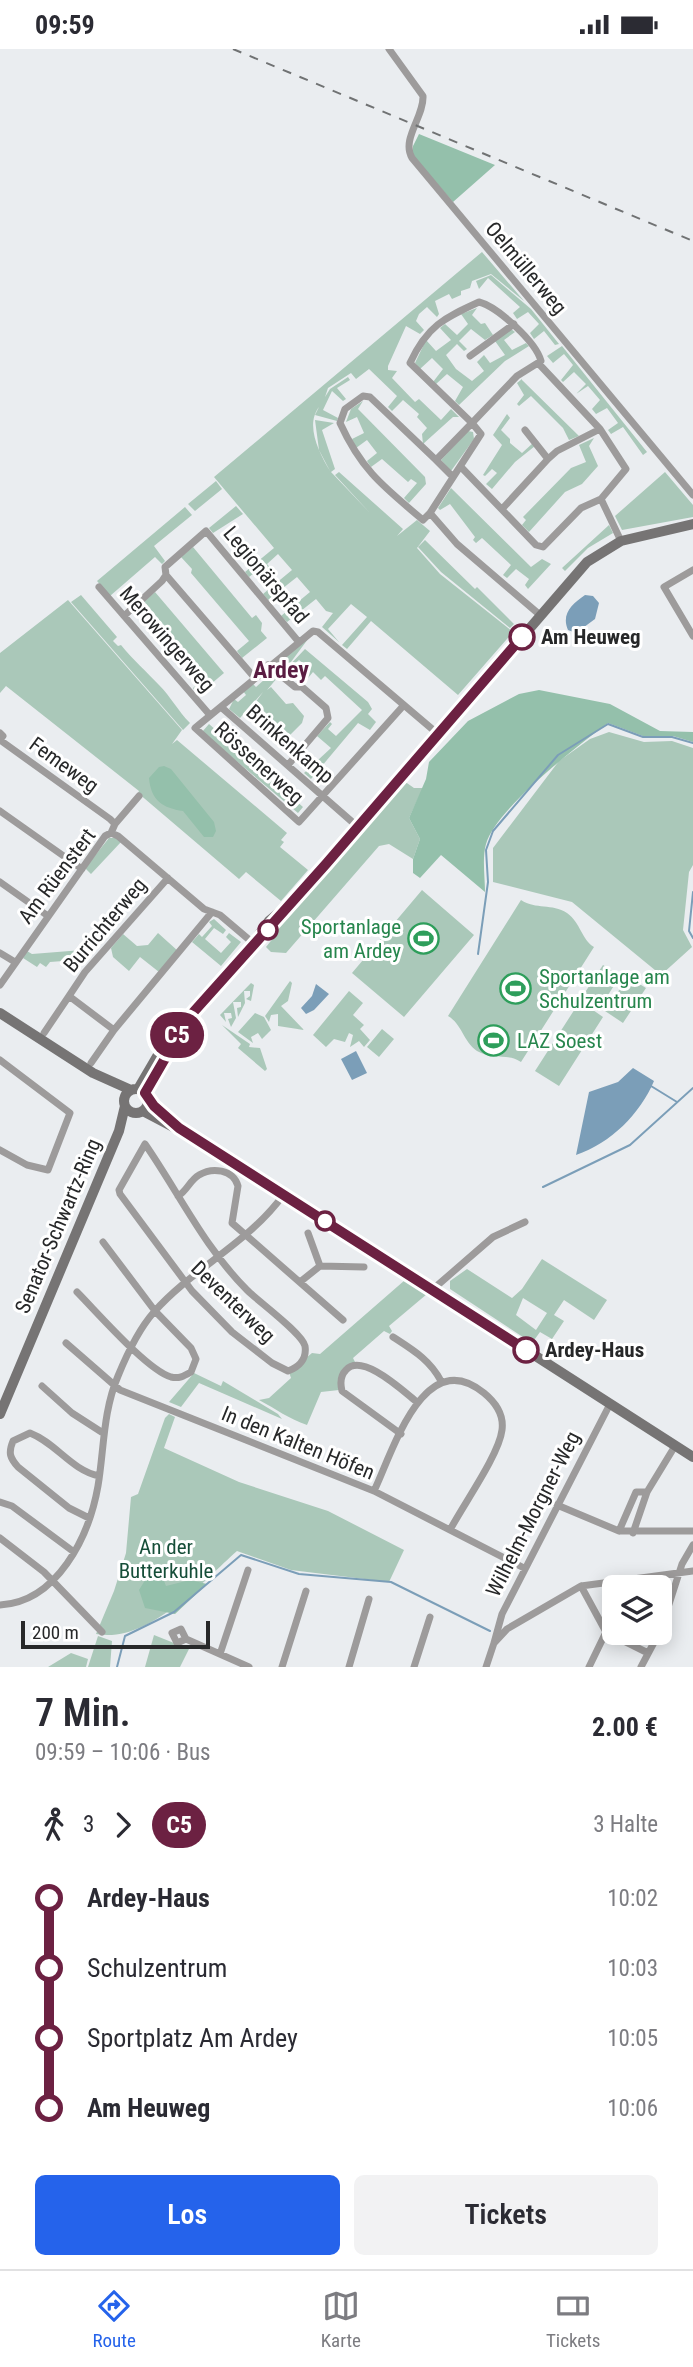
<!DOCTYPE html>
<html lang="de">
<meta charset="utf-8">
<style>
body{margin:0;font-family:"Roboto Condensed",sans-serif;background:#f2f2f3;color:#2b2b33;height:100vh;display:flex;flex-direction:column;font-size:26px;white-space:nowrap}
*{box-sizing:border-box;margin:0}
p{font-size:23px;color:#7c7c81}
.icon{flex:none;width:38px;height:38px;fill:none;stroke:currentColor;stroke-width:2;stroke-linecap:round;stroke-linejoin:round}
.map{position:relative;height:1618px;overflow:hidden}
.details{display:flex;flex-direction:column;background:#fff;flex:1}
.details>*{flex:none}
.badge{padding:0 14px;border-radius:23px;font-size:24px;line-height:46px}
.controls{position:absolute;left:602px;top:1526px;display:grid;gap:14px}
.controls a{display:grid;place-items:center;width:70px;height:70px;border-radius:10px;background:#fff;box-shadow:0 4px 18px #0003;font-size:35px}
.scale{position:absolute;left:21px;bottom:18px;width:189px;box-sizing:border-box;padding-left:7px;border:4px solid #272829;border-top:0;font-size:19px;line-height:24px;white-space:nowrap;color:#272829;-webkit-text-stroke:5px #fff;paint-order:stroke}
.map>.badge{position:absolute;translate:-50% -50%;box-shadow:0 0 0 4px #fff}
.legs{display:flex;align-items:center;gap:10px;height:77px;padding:0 35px;font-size:23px}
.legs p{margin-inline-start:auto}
.headline{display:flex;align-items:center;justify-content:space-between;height:119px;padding:0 35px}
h1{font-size:38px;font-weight:600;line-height:52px}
.cta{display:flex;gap:14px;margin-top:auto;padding:14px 35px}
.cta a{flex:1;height:80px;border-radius:10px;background:#2563eb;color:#fff;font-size:28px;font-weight:600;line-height:80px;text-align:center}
.cta a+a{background:#f2f2f3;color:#2b2b33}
ul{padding:0 35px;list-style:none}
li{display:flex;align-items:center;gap:24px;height:70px;font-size:26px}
li i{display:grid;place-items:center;width:10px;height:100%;margin:0 9px;background:currentColor}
li i::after{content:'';width:18px;height:18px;margin:-9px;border:5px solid;border-radius:50%;background:#fff}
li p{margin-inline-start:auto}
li:first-child i{background:linear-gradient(#0000 50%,currentColor 0)}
li:last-child i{background:linear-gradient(currentColor 50%,#0000 0)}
.status{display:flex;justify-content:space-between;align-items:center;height:49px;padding:0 35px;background:#fff;direction:ltr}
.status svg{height:19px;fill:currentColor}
.tab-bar{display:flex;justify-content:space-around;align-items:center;height:98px;border-top:2px solid #e1e1e2;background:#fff;font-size:19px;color:#7c7c81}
.tab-bar a{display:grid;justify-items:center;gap:4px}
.tab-bar .current{color:#2563eb}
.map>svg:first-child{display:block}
.green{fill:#aac8b9;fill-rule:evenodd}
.forest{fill:#94c0ab}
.water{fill:#7b9eb8}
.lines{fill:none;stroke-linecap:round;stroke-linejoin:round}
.stream{stroke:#7b9eb8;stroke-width:2}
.street{stroke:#9d9b9b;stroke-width:7}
.secondary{stroke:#767474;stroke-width:10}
.rail{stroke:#707273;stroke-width:2;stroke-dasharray:9 9;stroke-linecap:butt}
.line-1-casing{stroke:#fff;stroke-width:16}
.line-1{stroke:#6c2142;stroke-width:10}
.stop-1-dot{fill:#fff;stroke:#6c2142;stroke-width:3.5}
.labels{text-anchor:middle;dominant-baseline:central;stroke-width:6;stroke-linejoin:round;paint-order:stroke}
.street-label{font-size:21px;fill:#272829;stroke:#fff}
.stop-label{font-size:21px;font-weight:bold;fill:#272829;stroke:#fff;text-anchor:start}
.leisure-label{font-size:21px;fill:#27864d;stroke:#fff;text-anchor:start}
.park-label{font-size:21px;fill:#164e39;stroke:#fff}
.quarter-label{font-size:24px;font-weight:bold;fill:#5a1d42;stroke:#fff}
</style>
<div class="status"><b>09:59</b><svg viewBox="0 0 49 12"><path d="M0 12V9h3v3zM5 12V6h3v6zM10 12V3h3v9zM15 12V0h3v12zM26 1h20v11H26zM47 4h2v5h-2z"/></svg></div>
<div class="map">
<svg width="693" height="1618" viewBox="0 0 693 1618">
<rect width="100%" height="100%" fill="#eaedf0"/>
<!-- green -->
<path class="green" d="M482,203l42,49 -33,-27 -19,7 -2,7 -9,3v4l-9,4 -3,-5 -14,7 4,13 -2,3 -10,-10 -8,7 -3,7 8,9 -4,4 -14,-8 -18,40v4l9,1 -5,7 23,24 4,-3 22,21 10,-11 8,8h-6l-30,27 -1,-10 5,-6 -10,-11 2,-3 -16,-14 -11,11 -4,-4 9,-11 -28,-27 -13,10 -5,-6 -23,15 -3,9 5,-8 18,-12 2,3 -13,8 9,11 -3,2 -11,-10 -9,19 15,8 -1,3 -22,-6 4,-8c-14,18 0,46 11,64l-11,-21 -4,-30 19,3 -12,7 13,39 -4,3 39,41 -35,-38 4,-3 64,57 -6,7 20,-16 13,11 -13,17 23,26 73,58 -55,63 -87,-74 -24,28 -5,-4 25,-28 -16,-13 -23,25 11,13 -17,-15 11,-14 -7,-2 -10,-12 -29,23 -6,-6 29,-24 -13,-15 -29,23 -5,-6 29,-24 -14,-16 -11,10 7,8 -3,2 -7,-9 -15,12 -4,-5 29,-24 -60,-71z
M491,226l40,34 28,35 -4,1 -11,-14 -10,8 -4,-6 9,-9 -11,-12 -11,7 -4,-6 7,-6 -32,-29 -9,11 -3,-8z
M477,259l-5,7 9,9 4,-1 8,12 -8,5 -14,-11 -12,12 8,8 -3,2 -7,-7 -11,11 10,14 16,12 12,-10 -7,-9 7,-7 6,8 15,-8 -10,-14 16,-12 4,3 -11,8 8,10 14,-7 3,3 -24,15 -46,44 -4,-4 8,-14 -16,-13 -11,10 -3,-2 10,-13 -11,-11 -12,11 -5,-6 11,-23 10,11 15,-11 -11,-12 5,-4 12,11 11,-11 -7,-10z
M562,297l85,106 -4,3 -20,-28 -12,7 -3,-4 10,-7 -11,-15 -11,6 -4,-5 8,-9 -12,-14 -12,8 10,-10 -12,-12 -11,10 -2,-2 12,-15 -9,-11 -11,9 -6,-7z
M522,330v1l57,56 -10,4 -6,-12 -32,-32 -12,10 -2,-2 7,-9 -7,-12z
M363,352l-5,8 67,68 1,7 -17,19 -5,-5 13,-15 -6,-4 -3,3 -26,-23 -11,8 -4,-6 10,-8 -10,-13 -11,8 -4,-9 12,-6 -7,-16 -11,5 5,-13z
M507,365l3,4 -9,12 9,9v4l12,10 11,-10 2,3 -20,16 -23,27 -6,-5 11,-11 -5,-4 -7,7 -2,-1 19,-30 -9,-10z
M468,382l5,1 1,7 -23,32 -10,-11z
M594,389l-5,8 9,20 -16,18 -17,8 -36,40 -7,-7 4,-5 -3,-3 48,-49 15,-6 -7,-17z
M665,423l28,33v12l-71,13 -7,-14z
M216,432l6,8 -27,22 -7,-7z
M451,439l80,79 11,-8 9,5 -23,25 -3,-4 4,-6 -13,-10 -9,9 -4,-3 8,-10 -29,-27 -6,5 -3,-3 2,-3 -25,-33 -10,6 -2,-2z
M236,457l7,8 -30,19 -4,-5z
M185,458l7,8 -38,31 11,15 -3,3 -7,-7 -45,39 -13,-15z
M609,476l4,8 -25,15 -23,23 -3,-3z
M425,491l50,49 2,-2 37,37 -4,4 -69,-56 -23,-25z
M193,498l59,71 4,-3 6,8 -1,8 6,7 -25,20 -5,-7 12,-10 -58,-68 1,-4 -11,-12z
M155,543l69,81 -26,22 -5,-7 12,-11 -61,-76z
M81,546l36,42 -4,4 5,5 3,-1c12,15 26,27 38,40 12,12 19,26 31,38l-7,7 -112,-128z
M68,551l114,130 -10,14 5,-4 110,93 -6,7 3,2 -4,5 28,23 -27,31 -35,-29 -7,7 -101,-86 1,-2 -133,-105 -6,7v-40z
M311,586l-26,35 20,-21 63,53 4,7 -4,5 8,8 -6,8 -12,-7 -47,56 -7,-6 27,-25 -14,-12 13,-14 2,2 -4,5 8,7 26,-26 -37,-34 -4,4 -8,-8 -9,11 -4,-3 10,-11 -11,-9 -9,8 6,7 -5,5 -14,-12 1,-6z
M270,622l8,6 -11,13 4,-3 15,17 7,-1 11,13 -2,7 -12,12 -35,-32 8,-11 -23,26 -11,-9 5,-10 4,3 8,-7 -3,-4 9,-8 4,4 9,-8 -3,-4z
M209,675l94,83 -5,6 -96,-81z
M609,683l35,10 28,-1 21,7v117l-4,7 -6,58 9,17 -31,28 -89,-73 -79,-20v-34l66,-87 31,-22z
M404,732l10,7h9l-14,30 11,21 -7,20 -24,-15 -10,2 -93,107 -15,-1 -5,-5 8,-10 -4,-4z
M109,789h8l4,4 -30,32 -6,-6z
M422,841l52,45 -70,82 -52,-44z
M521,851c15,10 31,3 46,13 14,10 14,26 27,34l-73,115c-13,-9 -29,-2 -44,-11 -14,-10 -15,-27 -29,-35z
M214,870l12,11 -3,4 -9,-6 -9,11 16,14 10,-11 -5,-5 3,-4 12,9 -20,24 -29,-24 7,-8 3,3 10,-11 -3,-4z
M158,884l20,18 -19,21 -19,-15 -11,14 -16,-14 -2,-9 12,-14 14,12 11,-1z
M95,900l-6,10 -39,3 -4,5 -6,-4 -3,4 -14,-9 4,-7 5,3z
M603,916l17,11 -22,35 -18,-11z
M628,928l18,11 -23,35 -18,-12z
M290,932l2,2 -4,18 -7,5 23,24 -26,-4v-12l-7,1 -2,7 -4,-6z
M251,934l3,2 -3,16 -5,-2 4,-3v-5h-6l1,12 -7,14 -1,-9 4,-1v-5h-8l3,16 -5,9 -3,-8 4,-1 -1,-5h-7l2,9 -6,-7z
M349,942l14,12 -10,12 11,10 -4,4 10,11 -6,7 -5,-6 -9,6 3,-12 -4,-2 -4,9 -11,-3 -8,8 -13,-12z
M580,952l23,16 -44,69 -24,-15z
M255,964l9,4 7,13 -9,9 -4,-6 -7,4 2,6 -15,-11z
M222,976l28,19 -1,3 11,1 7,21 -2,2 -27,-23 3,-4z
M382,980l12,10 -15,18 -12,-10z
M542,1210l65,41 -13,20 -30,-20 -10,15 10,6 -12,18 -12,-7 -8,11 -82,-54v-8l17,-12 45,29 10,-9zM523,1249l24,15 -11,17 -20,-15z
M405,1231l22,14 -38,32 3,5 -2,3 -6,-3 -31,27 2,4 -12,7 -4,21 -18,2 -14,33c-18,-6 -31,-16 -48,-25l10,-2 22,-20 -2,-6 23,-19 8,1z
M194,1324l27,13 2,-5 55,33 4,5 -83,-36 -18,24 -12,-5z
M169,1365l6,3 -11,31 75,34 89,29 76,39 -15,32 -98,-12 -54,-19c-36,32 -89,93 -141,83l18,-43 12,-38 5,-56 7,-3 27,-76z
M154,1586l35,14 -9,18h-35z
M98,1587l14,5 -2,26h-22z
M71,1604l17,6 -2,8h-38z"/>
<!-- forest -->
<path class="forest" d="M419,85l76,31 -42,37 -40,-46v-10z
M539,641l71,14 50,27 33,1v10l-20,-6h-30l-35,-13c-31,23 -112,86 -122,121 -4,14 -1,33 -1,48l-44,-37 -21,23 -7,-5v-14l7,-20 -11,-21 17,-39 3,-17 39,-41 51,-27z
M164,717l7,3 43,53 2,9 -3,6h-9l-21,-26c-20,-3 -32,-10 -34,-33l10,-11z
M159,1519l7,18 24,-6 17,4 -32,30 -30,-6 -6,-18 8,-13z"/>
<!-- water -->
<path class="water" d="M585,546l8,1 6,7 -4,16 -19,14 -8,-3c-7,-16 4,-26 17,-35z
M316,935l13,10 -15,16 -8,4 -5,-6 11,-12z
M356,1002l11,22 -15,7 -11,-21z
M633,1019l21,13c-14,33 -43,62 -78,74l13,-63 29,-10z"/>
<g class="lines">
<!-- stream -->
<path class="stream" d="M693,843l-4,39 4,7
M478,905l10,-72 -2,-32 7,-19 65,-76 50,-31 35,13h29l21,6
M651,1037l26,16
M543,1138l87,-42 63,-57
M117,1618l8,-31 49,-24 67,-57 58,19 92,8 99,49"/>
<!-- street -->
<path class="street" d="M389,0l34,47c1,21 -22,43 -11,62l281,337
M479,253c19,5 57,40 62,59l-24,15 -45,47 -62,-60c17,-37 34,-45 69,-61z
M470,307l44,-32
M539,315l61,65 26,40 -25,30 20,42
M525,381l23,29 9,-8 43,-22
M461,418l75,78 7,2 38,-39 20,-9
M453,428l-17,-17 36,-37 9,11 -51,79 27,31 83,71
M502,460l46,-50
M430,464l-7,7c-39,-33 -61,-49 -83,-97l5,-14 18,-13 7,1 66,63
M693,521l-29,17 29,49
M166,526l88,102
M99,538l110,127
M124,567l38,-35 4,-6 -1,-8 41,-36 92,110
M268,616l27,22h7l24,21 2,10 -40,47
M404,656l-105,117 -104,-94 118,-97 5,1 120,102
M221,658l137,120
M0,684l3,3 -3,4 110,79 5,5 -4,9
M0,762l82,58
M115,775l24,-28
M168,829l-83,94 -16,24 45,34 98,-118
M0,833l48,34
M0,904l15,9
M0,936l105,-149 6,-3 7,3 86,73 16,6 33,28
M44,984l25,-37
M0,1011l70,53 -22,57 -21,-5 -27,-15
M91,1014l23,-33
M145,1095c34,49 59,103 102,146 12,12 55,43 58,56 2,13 -6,21 -17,25l-16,-8 -40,-31 -40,-41 -72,-97 -1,-4z
M178,1147c9,-5 12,-16 21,-21 13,-8 34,-6 39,11l-6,37 111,97
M308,1184l12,33
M300,1233l20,-16 44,1
M432,1241l61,-53 32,-15
M77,1243c19,19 70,78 94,85 8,2 13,-1 20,-5l5,-13 -5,-11 -36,-37 -52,-69
M393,1288c20,13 37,23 48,44
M66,1294l54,47 254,101 150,77
M42,1337l30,27 31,20
M401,1385l-59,-43c-2,-8 -2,-15 4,-21 16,-18 57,21 71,32
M374,1442c19,-40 50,-147 110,-98 11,9 20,22 18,37 -3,25 -39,75 -52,100
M0,1453l12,4 62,46
M557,1456l62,26h74
M89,1469l-20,-10 -51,-41c-8,-9 -10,-14 -5,-26l17,-8c26,10 41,37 69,43
M619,1482l17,-39h11
M633,1484l14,-41 28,-46
M0,1489l44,34 58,60
M581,1537l25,46 42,21
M0,1556c57,-3 89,-68 98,-119 6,-36 5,-75 20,-110 9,-22 20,-46 36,-64 39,-44 95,-69 130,-118
M660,1583l22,-68 11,-19
M186,1590l-9,4 -5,-10 9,-4 5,10 63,28
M494,1594l8,-29 108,-210
M220,1605l28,-84
M282,1618l24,-76
M349,1618l20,-68
M414,1618l16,-50
M486,1618l8,-24 13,-14 74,-43 112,-15
M589,1618l17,-35
M641,1618l18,-34"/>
<!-- secondary -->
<path class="secondary" d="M253,894l16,-22 27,-22 291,-337 34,-21 72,-17
M0,964l93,60 38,17
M124 1052a12 12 0 1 1 24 0a12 12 0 1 1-24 0Z
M138,1040l31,-53 87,-95
M145,1044l13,-26
M143,1062l59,31 491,315
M0,1365l119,-283 6,-25"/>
<!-- rail -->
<path class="rail" d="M233,0l460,192"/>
</g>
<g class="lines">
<defs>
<path id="line-1" d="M522,588l-196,227 -137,153 -44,76 9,13 25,22 347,222"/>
</defs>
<!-- line-1 casing -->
<use href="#line-1" class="line-1-casing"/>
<!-- line-1 -->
<use href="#line-1" class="line-1"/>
</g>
<!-- icons -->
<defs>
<symbol id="stadium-ring" viewBox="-11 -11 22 22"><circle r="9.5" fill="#fff" stroke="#2e9e5b" stroke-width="1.5"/><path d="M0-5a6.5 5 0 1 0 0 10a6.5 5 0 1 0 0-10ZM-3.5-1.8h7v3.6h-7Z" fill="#2e9e5b"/></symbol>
</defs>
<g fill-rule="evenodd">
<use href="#stadium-ring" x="406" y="872" width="35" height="35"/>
<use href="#stadium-ring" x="498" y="922" width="35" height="35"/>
<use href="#stadium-ring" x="476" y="974" width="35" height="35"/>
</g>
<!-- markers -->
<g class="stop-1-dot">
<circle cx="522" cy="588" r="12"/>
<circle cx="268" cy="881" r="9"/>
<circle cx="325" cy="1172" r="9"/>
<circle cx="526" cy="1301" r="12"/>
</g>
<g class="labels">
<!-- street labels -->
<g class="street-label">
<text transform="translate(526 219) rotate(50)">Oelmüllerweg</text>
<text transform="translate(266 526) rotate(50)">Legionärspfad</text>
<text transform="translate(167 590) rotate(49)">Merowingerweg</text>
<text transform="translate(290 695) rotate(41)">Brinkenkamp</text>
<text transform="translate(259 714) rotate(42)">Rössenerweg</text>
<text transform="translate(64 716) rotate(36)">Femeweg</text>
<text transform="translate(57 827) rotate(-53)">Am Rüenstert</text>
<text transform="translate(105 876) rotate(-50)">Burrichterweg</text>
<text transform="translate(58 1177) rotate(-67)">Senator-Schwartz-Ring</text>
<text transform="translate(233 1253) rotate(44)">Deventerweg</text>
<text transform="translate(298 1394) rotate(22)">In den Kalten Höfen</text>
<text transform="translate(533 1465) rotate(-63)">Wilhelm-Morgner-Weg</text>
</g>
<!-- stop labels -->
<g class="stop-label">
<text x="541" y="588">Am Heuweg</text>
<text x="545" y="1301">Ardey-Haus</text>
</g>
<!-- leisure labels -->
<g class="leisure-label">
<text x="401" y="878" text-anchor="end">Sportanlage<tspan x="401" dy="24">am Ardey</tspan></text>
<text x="539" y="928">Sportanlage am<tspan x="539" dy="24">Schulzentrum</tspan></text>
<text x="517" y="992">LAZ Soest</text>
</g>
<!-- park labels -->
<g class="park-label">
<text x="166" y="1498">An der<tspan x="166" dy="24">Butterkuhle</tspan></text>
</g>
<!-- quarter labels -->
<g class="quarter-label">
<text x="281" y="621">Ardey</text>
</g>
</g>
</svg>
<div class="controls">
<a><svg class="icon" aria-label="layers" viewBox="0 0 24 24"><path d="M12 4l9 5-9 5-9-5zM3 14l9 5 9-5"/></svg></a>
</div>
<div class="scale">200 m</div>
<b class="badge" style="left:177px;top:986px;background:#6c2142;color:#fff">C5</b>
</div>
<section class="details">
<div class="headline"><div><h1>7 Min.</h1><p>09:59 – 10:06 · Bus</p></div><b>2.00 €</b></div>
<div class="legs"><svg class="icon" aria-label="walk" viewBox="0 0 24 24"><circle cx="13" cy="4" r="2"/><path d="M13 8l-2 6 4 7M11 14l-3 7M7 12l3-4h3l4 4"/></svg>3<svg class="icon" aria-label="forward" viewBox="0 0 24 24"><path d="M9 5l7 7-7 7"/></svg><b class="badge" style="background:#6c2142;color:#fff">C5</b><p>3 Halte</p></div>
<ul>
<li><i style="color:#6c2142"></i><b>Ardey-Haus</b><p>10:02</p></li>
<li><i style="color:#6c2142"></i><span>Schulzentrum</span><p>10:03</p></li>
<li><i style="color:#6c2142"></i><span>Sportplatz Am Ardey</span><p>10:05</p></li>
<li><i style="color:#6c2142"></i><b>Am Heuweg</b><p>10:06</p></li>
</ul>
<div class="cta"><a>Los</a><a>Tickets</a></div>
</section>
<nav class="tab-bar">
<a class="current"><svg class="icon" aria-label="directions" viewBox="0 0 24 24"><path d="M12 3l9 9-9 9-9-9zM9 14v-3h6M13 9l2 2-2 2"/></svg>Route</a>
<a><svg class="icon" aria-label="map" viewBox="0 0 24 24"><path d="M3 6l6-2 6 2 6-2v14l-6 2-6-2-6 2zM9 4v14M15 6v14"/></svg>Karte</a>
<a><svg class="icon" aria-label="tickets" viewBox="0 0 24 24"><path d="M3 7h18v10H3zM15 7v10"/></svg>Tickets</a>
</nav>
